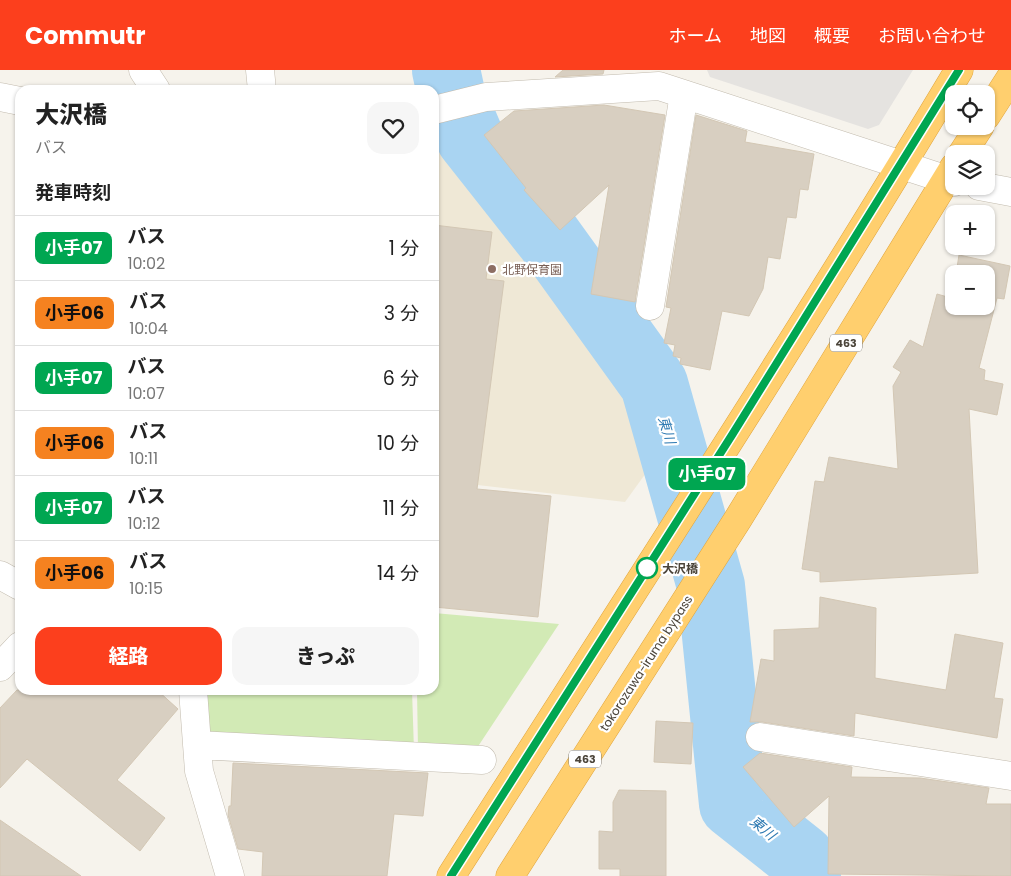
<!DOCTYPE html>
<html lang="ja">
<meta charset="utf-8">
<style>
body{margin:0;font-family:Poppins,"Noto Sans JP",sans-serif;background:#f6f6f6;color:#222;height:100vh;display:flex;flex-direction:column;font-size:19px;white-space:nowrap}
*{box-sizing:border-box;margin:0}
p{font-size:16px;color:#767676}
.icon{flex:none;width:28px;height:28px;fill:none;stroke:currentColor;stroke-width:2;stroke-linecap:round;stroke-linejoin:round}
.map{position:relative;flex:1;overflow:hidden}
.panel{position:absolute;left:15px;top:15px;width:424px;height:610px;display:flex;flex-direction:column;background:#fff;border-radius:15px;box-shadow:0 1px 4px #0004}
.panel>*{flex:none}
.badge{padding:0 10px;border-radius:8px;font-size:18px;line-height:32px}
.buttons{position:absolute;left:945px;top:15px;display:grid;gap:10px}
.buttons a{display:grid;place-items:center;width:50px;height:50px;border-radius:10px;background:#fff;box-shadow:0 1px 4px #0004;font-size:25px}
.map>.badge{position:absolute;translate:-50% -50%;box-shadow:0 0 0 2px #fff}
h2{padding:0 20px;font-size:19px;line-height:45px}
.round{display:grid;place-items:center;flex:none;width:52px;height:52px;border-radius:15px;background:#f6f6f6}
.overview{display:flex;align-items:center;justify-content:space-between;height:85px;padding:0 20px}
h1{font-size:24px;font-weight:800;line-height:38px}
.cta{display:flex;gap:10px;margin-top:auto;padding:10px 20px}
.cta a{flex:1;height:58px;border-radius:15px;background:#fc3f1d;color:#fff;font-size:20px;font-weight:800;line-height:58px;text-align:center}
.cta a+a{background:#f6f6f6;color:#222}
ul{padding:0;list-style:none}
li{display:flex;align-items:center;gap:15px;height:65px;padding:0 20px;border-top:1px solid #e0e0e0}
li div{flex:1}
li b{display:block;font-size:19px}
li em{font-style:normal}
li .badge{min-width:55px;font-weight:700;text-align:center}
header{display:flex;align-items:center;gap:30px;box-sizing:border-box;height:70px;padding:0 25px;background:#fc3f1d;color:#fff}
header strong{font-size:24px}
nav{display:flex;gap:28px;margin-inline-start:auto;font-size:18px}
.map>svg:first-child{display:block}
.education{fill:#efe8d6}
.green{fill:#d2eab5}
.parking{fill:#e5e3e0}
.water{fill:#a9d4f2}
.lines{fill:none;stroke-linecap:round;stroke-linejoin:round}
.river{stroke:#a9d4f2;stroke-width:68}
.building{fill:#d8cfc1;stroke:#d3c7b4}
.minor-casing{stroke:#c2bbae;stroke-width:29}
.highway-casing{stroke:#e0a43c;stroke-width:29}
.minor{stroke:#fff;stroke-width:28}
.highway{stroke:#ffcf6e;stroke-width:28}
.line-casing{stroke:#fff;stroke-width:11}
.line{stroke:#00a651;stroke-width:8}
.education-dot{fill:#8d6e63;stroke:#fff;stroke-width:2}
.stop-dot{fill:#fff;stroke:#00a651;stroke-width:2.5}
.labels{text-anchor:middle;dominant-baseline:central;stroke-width:4.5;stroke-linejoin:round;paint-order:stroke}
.shield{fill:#fff;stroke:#817c74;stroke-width:1}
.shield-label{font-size:11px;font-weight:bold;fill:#4b4439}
.education-label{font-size:12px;fill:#785e54;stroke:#fff;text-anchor:start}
.stop-label{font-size:12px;font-weight:bold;fill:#4b4439;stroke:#fff;text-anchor:start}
.street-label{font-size:12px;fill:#4b4439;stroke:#fff}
.water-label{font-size:14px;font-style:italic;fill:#2e7ab2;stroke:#fff}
</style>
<header>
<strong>Commutr</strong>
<nav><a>ホーム</a><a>地図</a><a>概要</a><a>お問い合わせ</a></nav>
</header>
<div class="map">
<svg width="1011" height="806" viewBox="0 0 1011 806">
<rect width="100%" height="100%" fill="#f6f3ec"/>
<!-- education -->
<path class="education" d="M445,53l206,288 16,33 -42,58 -191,-22v-353z"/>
<!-- green -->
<path class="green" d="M434,543l125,11 -84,127 -57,-1 -1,-60h17z
M199,620h213l2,61 -211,-17z"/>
<!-- parking -->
<path class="parking" d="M707,0h206l-34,55 -11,4 -158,-52z"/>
<!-- water -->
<path class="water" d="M434,0h22l5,16 -21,6z"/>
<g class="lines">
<!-- river -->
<path class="river" d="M446,0l5,23 19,45 79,100 105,146 57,202 22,218 68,54 6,18"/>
</g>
<!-- building -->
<path class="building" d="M563,0h41l-1,4 -48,3z
M604,35l61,10 -30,187 -44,-8 18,-109 -49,45 -36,-40 2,-2 -42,-53 30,-24z
M696,45l51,16 -2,11 69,12 -6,36 -8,-1 -4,29 -9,-1 -7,42 -12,-2 -5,32 -14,27 -27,-5 -12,59 -30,-6 1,-6 -8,-2 2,-11 -11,-2 7,-35 -5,-1z
M434,155l58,7 -6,47 18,2 -27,208 74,7 -13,121 -104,-10z
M959,185l51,11 -6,33 -7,-1 -18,70 6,2 -1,10 19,4 -6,31 -28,-6 9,164 -158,9v-10l-18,-3 13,-88 9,1 5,-25 69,12 -5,-83 8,-14 -8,-5 17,-27 13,7 14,-53 14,4 3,-14v22h32v-32h-30z
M820,527l56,11 -1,70 71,12 9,-56 48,9 -9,55 9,1 -6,39 -142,-25 -1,23 -92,-14h-12l11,-63 13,2v-31l45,-2z
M17,620h140l21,19 -61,71 48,38 -25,33 -113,-92 -27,29v-80z
M656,651l37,2 -2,41 -37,-2z
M760,683l92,14 -1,10 69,1 69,10 -3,16h25v72l-183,-2 1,-78 -35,31 -51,-60z
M233,693l195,10 -5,43 -29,-2 -7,62h-125l1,-24 -25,-3 -10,-34 1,-9h2z
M619,720l47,1v85h-46v-7h-21v-38l14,1v-30z
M0,750l81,56h-81z"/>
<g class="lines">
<defs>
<path id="minor" d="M143,0l13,20
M260,0l2,20
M0,27l20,4
M434,40l52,-13 173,-11 295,96
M979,116l32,6
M650,236l34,-212
M0,505l20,11
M0,597l20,-21
M193,620l6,81 31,105
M760,667l251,39
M197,675l285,15"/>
<path id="highway" d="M986,46l25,-39
M962,84l18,-28
M451,806c171,-268 345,-534 508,-806
M510,806l228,-357 216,-352"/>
</defs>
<!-- minor casing -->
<use href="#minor" class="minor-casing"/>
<!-- highway casing -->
<use href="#highway" class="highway-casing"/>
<!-- minor -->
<use href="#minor" class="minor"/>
<!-- highway -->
<use href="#highway" class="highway"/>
</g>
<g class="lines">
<defs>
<path id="line" d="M451,806l281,-441 227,-365"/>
</defs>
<!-- line casing -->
<use href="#line" class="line-casing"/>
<!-- line -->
<use href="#line" class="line"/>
</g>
<!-- markers -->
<circle class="education-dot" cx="492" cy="199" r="5"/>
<circle class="stop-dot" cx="647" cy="498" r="10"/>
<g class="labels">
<!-- shield labels -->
<g class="shield">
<rect x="830" y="264.5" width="32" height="17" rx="4"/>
<rect x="569" y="680.5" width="32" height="17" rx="4"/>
</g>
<g class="shield-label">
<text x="846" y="273">463</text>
<text x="585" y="689">463</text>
</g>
<!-- education labels -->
<g class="education-label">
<text x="502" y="199">北野保育園</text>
</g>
<!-- stop labels -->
<g class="stop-label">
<text x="662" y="498">大沢橋</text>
</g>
<!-- street labels -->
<g class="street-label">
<text transform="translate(646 593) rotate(-57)">tokorozawa-iruma bypass</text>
</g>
<!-- water labels -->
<g class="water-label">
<text transform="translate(667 360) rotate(74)">東川</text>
<text transform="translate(763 758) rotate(39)">東川</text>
</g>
</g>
</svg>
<div class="buttons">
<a><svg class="icon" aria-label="locate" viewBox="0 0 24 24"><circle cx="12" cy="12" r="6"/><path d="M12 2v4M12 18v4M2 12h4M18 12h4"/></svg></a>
<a><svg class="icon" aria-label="layers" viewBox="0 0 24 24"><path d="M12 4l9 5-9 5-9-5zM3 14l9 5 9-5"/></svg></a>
<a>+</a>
<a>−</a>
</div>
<b class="badge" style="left:707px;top:404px;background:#00a651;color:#fff">小手07</b>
<section class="panel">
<div class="overview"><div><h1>大沢橋</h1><p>バス</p></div><a class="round"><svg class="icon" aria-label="heart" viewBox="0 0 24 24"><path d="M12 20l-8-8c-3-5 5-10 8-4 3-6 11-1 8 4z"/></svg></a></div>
<h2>発車時刻</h2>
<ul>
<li><span class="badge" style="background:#00a651;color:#fff">小手07</span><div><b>バス</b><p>10:02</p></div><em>1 分</em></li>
<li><span class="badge" style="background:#f58220;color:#111">小手06</span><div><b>バス</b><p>10:04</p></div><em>3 分</em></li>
<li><span class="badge" style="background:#00a651;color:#fff">小手07</span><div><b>バス</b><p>10:07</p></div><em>6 分</em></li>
<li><span class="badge" style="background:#f58220;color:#111">小手06</span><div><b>バス</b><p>10:11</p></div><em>10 分</em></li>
<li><span class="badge" style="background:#00a651;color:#fff">小手07</span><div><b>バス</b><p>10:12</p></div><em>11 分</em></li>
<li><span class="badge" style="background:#f58220;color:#111">小手06</span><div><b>バス</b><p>10:15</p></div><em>14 分</em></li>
</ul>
<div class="cta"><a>経路</a><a>きっぷ</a></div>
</section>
</div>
